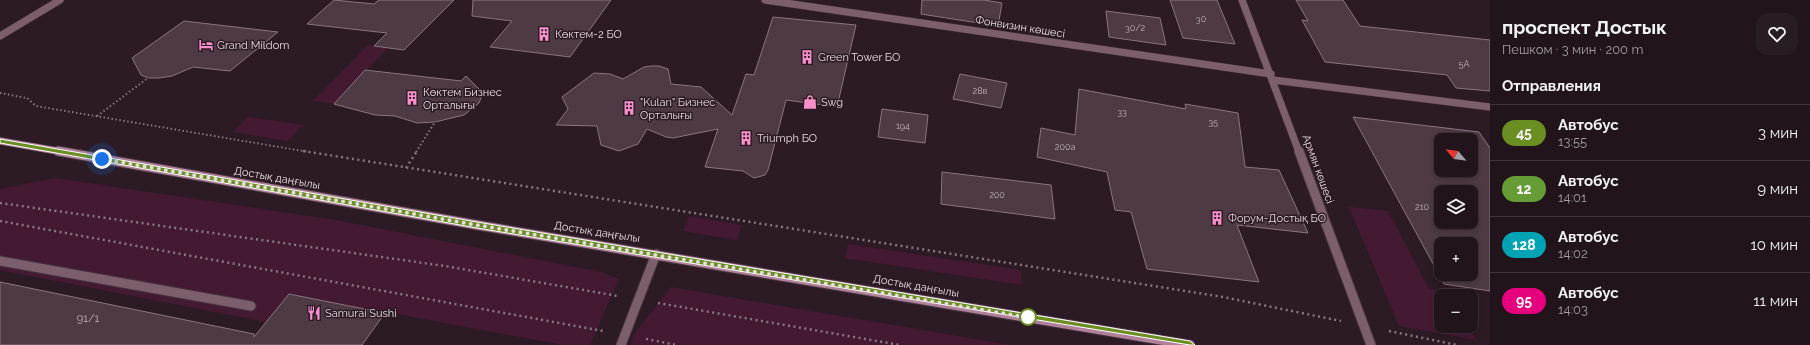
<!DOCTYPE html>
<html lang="ru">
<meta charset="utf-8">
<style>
body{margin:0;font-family:Raleway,sans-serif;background:#291d24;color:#f1f3f6;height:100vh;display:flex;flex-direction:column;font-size:15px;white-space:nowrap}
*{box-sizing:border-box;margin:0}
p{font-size:13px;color:#a29ea3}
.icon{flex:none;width:22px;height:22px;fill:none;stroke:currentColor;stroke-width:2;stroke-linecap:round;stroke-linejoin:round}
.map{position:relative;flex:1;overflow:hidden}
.sheet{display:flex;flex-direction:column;background:#21141b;width:320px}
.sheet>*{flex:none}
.badge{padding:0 8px;border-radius:13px;font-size:14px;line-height:26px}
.needle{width:26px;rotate:299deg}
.tools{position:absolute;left:1434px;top:133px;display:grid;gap:8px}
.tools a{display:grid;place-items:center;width:44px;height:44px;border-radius:8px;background:#21141b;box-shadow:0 2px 6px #0003,0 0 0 1px #3e333a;font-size:20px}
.you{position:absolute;width:20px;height:20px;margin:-10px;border:3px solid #fff;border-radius:50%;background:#1a73e8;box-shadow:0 0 0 6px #1a73e833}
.map>.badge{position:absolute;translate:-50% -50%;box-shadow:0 0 0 2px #fff}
h2{padding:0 12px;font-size:15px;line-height:36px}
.round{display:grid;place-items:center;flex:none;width:42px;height:42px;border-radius:12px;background:#291d24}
.overview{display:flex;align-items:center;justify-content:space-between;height:68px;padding:0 12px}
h1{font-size:19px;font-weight:700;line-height:30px}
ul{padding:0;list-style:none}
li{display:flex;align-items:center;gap:12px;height:56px;padding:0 12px;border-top:1px solid #3e333a}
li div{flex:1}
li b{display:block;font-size:15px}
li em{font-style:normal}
li .badge{min-width:44px;font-weight:700;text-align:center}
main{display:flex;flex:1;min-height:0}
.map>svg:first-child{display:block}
.green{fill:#441a33}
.building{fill:#4d3a44;stroke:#8b7580;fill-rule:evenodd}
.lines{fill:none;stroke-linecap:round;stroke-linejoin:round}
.service-casing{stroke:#46353f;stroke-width:11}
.minor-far1-casing{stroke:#46353f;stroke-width:8}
.minor-casing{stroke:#46353f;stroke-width:11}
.secondary-far1-casing{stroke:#46353f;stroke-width:8}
.secondary-casing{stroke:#46353f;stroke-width:11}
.path-far1{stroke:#887881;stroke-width:2;stroke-dasharray:1.5 2.5;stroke-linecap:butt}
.path{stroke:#887881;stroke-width:2.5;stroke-dasharray:2 3.5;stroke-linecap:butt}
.service{stroke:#7c5e6d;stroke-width:9}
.minor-far1{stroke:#7c5e6d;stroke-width:7}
.minor{stroke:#7c5e6d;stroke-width:9}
.secondary-far1{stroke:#b0819a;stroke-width:7}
.secondary{stroke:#b0819a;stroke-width:9}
.line{fill:#6b8e23;stroke:#fff}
.walk{stroke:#e8dce2;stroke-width:4;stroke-dasharray:0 7.2}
.stop-dot{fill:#fff;stroke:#6b8e23;stroke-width:2}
.labels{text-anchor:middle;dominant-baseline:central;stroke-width:3;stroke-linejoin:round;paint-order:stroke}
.number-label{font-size:9px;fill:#c1b4ba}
.street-label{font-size:11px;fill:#e8dce2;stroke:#2c1a24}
.poi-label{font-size:11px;fill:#e8dce2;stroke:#2c1a24;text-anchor:start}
.near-number-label{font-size:11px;fill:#c1b4ba}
</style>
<main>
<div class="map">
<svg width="1490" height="345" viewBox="0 0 1490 345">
<rect width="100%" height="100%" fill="#2c1a24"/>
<!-- green -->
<path class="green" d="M368,45l20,3 -31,31 -13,26 -31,-4z
M248,117l56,8 -17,16 -54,-9z
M55,178l281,42 265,52 18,7 -29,66h-27l-274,-51 -23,28 -266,-52v-81z
M1349,207l39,4 41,78 20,3 2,4h-10v30h27l8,14 -77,-14z
M689,216l53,9 -5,15 -54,-9z
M848,244l173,26 1,15 -177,-27z
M671,287l339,58h-379l4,-12z"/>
<!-- building -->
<path class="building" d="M334,0l40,4 5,-4h75l-50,50 -30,-4 13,-13 -80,-9z
M473,0h138l-41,57 -80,-10 22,-26 -40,-5z
M922,0h62l18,3 -4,23 -77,-12z
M1170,0h47l18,44 -52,-6z
M1296,0h47l17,26 130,14v51l-34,-3 -9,-13 -122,-13 -23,-42 6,1z
M1106,11l54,7 6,27 -57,-8z
M773,17l83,8 -19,82 -51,-7 -18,70 -3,5 -11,3 -11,-7 -38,-4 13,-38 -45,9 -7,-1 -19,-8 -9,15 -19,7 -18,-6 -4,-19 -41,-1 12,-16 -6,-12 32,-24 16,1 13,5 21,-12 7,-1h8l9,3 3,15 30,3 31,28 14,-41 8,1z
M184,21l94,11 -48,39 -37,-4 -21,9 -13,2h-11l-7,-3 -9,-17z
M365,70l96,11 5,-5 17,17 -4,10 -15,12 -29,7 -18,1 -22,-7 -20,-1 -41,-11z
M960,74l47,9 -6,25 -48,-9z
M1079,89l107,20 -1,-5 53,9 7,54 34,3 29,63 -71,-8 22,57 -112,-13 -16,-57 -16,-2 -8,-38 -70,-15 4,-29 34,7z
M882,109l46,6 -3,28 -47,-6z
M1353,117l126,15 11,16v143l-46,-7zM1441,140h30v30h-30zM1441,192h30v30h-30zM1441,244h30v30h-30z
M942,172l109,13 4,34 -114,-15z
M0,282l254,52v3l35,-43 96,19 -23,32h-362z"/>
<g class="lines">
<defs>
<path id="service" d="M0,261l251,45
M621,345l35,-91"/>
<path id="minor-far1" d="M765,0l506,74
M1242,0l57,152
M0,36l60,-36
M1273,80l217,27"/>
<path id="minor" d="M1299,151l72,194"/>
<path id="secondary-far1" d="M0,141l63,11"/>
<path id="secondary" d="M58,151l419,74 713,120"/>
</defs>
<!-- service casing -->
<use href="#service" class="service-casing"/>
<!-- minor-far1 casing -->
<use href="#minor-far1" class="minor-far1-casing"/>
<!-- minor casing -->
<use href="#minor" class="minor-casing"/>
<!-- secondary-far1 casing -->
<use href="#secondary-far1" class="secondary-far1-casing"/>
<!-- secondary casing -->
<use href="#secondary" class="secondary-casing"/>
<!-- path-far1 -->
<path class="path-far1" d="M0,93l27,5 9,8 273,46
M97,116l51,-38
M416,152l19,-30"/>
<!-- path -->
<path class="path" d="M303,151l920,146 118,24
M406,168l11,-17
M0,203l445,63 173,30
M0,221l603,110
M658,303l242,42
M1389,331l68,14
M646,339l31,6"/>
<!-- service -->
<use href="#service" class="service"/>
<!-- minor-far1 -->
<use href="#minor-far1" class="minor-far1"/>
<!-- minor -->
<use href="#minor" class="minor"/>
<!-- secondary-far1 -->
<use href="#secondary-far1" class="secondary-far1"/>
<!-- secondary -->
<use href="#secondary" class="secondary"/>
</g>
<!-- line -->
<path class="line" d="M0,139l477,83 713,119 5,4h-5l-713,-117 -477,-85z"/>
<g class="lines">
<!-- walk -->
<path class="walk" d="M102,159l375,66 554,93 -3,-1"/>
</g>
<!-- icons -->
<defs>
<symbol id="building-bare" viewBox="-9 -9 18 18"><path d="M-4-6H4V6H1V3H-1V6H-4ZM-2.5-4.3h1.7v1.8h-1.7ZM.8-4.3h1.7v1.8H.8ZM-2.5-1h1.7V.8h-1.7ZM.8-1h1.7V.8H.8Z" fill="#f990ca" stroke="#2c1a24" stroke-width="2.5" paint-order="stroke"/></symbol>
<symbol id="hotel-bare" viewBox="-9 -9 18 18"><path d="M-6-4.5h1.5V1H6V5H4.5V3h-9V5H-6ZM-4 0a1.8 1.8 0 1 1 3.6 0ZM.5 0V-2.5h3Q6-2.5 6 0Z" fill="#f990ca" stroke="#2c1a24" stroke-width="2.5" paint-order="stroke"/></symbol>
<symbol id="shop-bare" viewBox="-9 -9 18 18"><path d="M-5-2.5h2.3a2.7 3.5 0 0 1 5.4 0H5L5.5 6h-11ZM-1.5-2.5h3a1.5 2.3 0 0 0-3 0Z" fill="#f990ca" stroke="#2c1a24" stroke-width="2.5" paint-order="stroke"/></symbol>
<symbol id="restaurant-bare" viewBox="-9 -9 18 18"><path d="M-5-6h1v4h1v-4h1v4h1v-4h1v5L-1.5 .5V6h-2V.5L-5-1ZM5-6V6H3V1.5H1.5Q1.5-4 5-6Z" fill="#f990ca" stroke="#2c1a24" stroke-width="2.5" paint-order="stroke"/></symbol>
</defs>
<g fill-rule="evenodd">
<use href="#building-bare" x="534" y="24" width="20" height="20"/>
<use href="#hotel-bare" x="196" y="35" width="20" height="20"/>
<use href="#building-bare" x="797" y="47" width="20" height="20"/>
<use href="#building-bare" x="402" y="88" width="20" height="20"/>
<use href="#shop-bare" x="800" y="92" width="20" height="20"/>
<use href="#building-bare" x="619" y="98" width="20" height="20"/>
<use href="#building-bare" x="736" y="128" width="20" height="20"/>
<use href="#building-bare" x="1207" y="208" width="20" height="20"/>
<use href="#restaurant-bare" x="304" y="303" width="20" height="20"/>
</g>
<!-- markers -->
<circle class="stop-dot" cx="1028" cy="317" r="8"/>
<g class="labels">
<!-- number labels -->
<g class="number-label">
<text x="1201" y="19">30</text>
<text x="1135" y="28">30/2</text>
<text x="1464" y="64">5А</text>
<text x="980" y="91">28в</text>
<text x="1122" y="112">33</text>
<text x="1213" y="122">35</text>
<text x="903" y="126">194</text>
<text x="1065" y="147">200а</text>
<text x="997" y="195">200</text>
<text x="1422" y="207">210</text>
</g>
<!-- street labels -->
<g class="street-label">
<text transform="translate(1020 27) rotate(9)">Фонвизин көшесі</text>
<text transform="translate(1318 169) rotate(70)">Армян көшесі</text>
<text transform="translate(277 178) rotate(10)">Достық даңғылы</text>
<text transform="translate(597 232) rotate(9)">Достық даңғылы</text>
<text transform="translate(916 286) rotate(10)">Достық даңғылы</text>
</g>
<!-- poi labels -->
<g class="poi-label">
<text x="555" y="34">Көктем-2 БО</text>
<text x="217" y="45">Grand Mildom</text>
<text x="818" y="57">Green Tower БО</text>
<text x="423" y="92">Көктем Бизнес<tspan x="423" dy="13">Орталығы</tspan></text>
<text x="640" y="102">"Kulan" Бизнес<tspan x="640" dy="13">Орталығы</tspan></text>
<text x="821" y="102">Swg</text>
<text x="757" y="138">Triumph БО</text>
<text x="1228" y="218">Форум-Достық БО</text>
<text x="325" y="313">Samurai Sushi</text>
</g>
<!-- near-number labels -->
<g class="near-number-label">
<text x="88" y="318">91/1</text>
</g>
</g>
</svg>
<div class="tools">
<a><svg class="needle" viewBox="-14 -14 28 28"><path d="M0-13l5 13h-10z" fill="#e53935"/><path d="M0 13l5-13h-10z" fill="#a29ea3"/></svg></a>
<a><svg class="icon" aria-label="layers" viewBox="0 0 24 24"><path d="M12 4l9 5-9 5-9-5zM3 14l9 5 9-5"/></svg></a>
<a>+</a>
<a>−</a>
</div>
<div class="you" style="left:102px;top:159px"></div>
</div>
<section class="sheet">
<div class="overview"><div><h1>проспект Достык</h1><p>Пешком · 3 мин · 200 m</p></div><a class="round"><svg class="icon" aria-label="heart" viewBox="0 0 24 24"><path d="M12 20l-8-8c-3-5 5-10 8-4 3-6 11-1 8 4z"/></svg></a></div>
<h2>Отправления</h2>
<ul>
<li><span class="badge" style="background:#6b8e23;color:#fff">45</span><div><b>Автобус</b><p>13:55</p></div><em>3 мин</em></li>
<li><span class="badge" style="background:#669c35;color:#fff">12</span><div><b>Автобус</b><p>14:01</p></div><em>9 мин</em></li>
<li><span class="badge" style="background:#00a3b4;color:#fff">128</span><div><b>Автобус</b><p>14:02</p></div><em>10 мин</em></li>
<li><span class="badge" style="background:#e6007e;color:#fff">95</span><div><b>Автобус</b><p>14:03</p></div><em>11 мин</em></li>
</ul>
</section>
</main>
